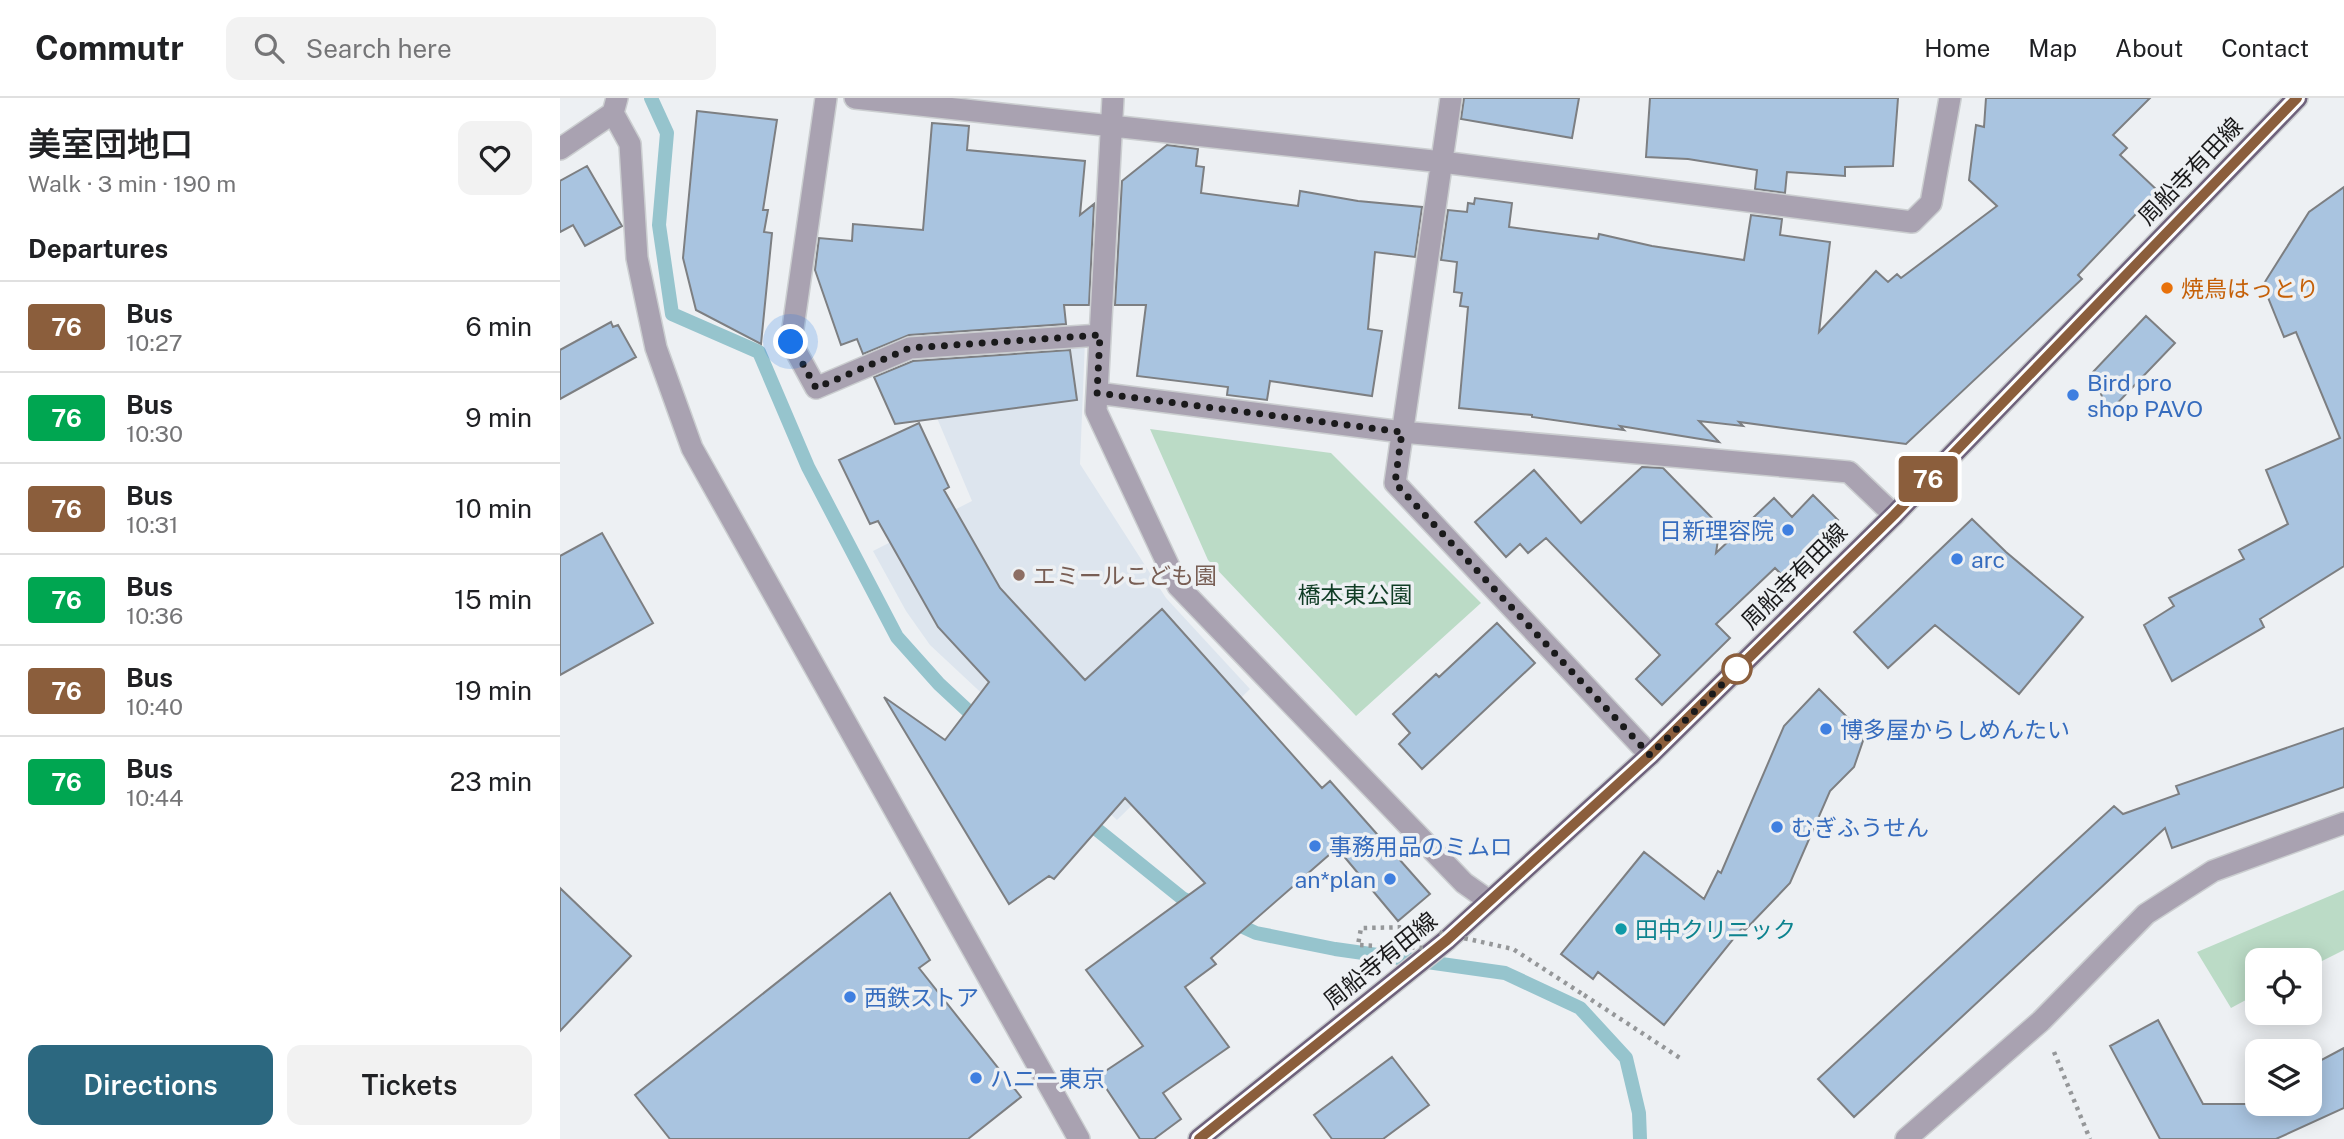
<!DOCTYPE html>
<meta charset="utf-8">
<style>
body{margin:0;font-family:"Public Sans","Noto Sans JP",sans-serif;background:#f2f2f2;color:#202124;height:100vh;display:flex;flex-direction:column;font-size:26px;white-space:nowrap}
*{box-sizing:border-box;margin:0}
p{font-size:23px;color:#757577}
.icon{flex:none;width:38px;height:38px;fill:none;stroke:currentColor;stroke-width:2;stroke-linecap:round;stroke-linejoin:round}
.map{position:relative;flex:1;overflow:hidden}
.drawer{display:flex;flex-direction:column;background:#fff;width:560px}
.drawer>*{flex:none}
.badge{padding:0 14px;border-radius:5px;font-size:24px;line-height:46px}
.fabs{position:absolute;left:1685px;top:850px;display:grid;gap:14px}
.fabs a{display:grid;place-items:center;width:77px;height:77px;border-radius:14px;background:#fff;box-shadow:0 4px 18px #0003;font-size:35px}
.you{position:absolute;width:35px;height:35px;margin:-18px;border:5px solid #fff;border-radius:50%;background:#1a73e8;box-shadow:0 0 0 10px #1a73e833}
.map>.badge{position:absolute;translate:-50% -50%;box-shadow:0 0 0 4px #fff}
h2{padding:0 28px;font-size:26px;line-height:63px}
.round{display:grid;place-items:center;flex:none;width:74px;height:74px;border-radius:14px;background:#f2f2f2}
.summary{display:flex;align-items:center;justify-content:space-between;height:119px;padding:0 28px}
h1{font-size:33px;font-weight:600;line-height:52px}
.cta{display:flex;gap:14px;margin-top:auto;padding:14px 28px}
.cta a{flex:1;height:80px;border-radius:14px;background:#2c6880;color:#fff;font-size:28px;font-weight:600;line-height:80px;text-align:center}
.cta a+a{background:#f2f2f2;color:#202124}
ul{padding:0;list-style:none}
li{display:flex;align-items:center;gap:21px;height:91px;padding:0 28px;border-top:2px solid #e0e0e0}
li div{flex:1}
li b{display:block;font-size:26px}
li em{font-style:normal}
li .badge{min-width:77px;font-weight:700;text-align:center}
header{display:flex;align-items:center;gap:42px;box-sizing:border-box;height:98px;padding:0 35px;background:#fff;border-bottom:2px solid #e0e0e0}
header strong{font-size:33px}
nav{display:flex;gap:38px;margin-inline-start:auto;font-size:24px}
.search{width:490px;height:63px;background:#f2f2f2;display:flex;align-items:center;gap:18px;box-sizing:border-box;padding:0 24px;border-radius:14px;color:#757577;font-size:26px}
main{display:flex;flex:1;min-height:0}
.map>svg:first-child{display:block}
.built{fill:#dde5ee}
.green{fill:#bbdbc6}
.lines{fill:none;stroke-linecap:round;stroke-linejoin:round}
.stream{stroke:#96c4cd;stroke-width:14}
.building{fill:#a9c4e0;stroke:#7d7f82;stroke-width:2}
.minor-casing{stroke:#cbced0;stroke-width:24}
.major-casing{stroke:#cbced0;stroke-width:24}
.path{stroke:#959799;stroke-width:4.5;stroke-dasharray:3.5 5;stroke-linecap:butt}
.minor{stroke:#a9a2b1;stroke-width:21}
.major{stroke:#6f627c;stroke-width:21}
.path-bridge{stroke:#959799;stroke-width:4.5;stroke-dasharray:3.5 5;stroke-linecap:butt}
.line-casing{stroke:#fff;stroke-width:16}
.line{stroke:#8b5e3c;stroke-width:10}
.walk{stroke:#1a1a1b;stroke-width:7;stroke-dasharray:0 12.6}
.food-dot{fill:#e8710a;stroke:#edf0f3;stroke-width:2.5}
.shop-dot{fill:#3f7fe0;stroke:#edf0f3;stroke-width:2.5}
.education-dot{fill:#8d6e63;stroke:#edf0f3;stroke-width:2.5}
.stop-dot{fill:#fff;stroke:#8b5e3c;stroke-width:3.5}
.culture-dot{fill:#0f9aa8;stroke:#edf0f3;stroke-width:2.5}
.labels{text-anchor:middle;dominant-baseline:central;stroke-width:7;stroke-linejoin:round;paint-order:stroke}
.street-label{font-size:23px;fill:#1a1a1b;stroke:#edf0f3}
.food-label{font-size:23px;fill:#c56008;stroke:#edf0f3;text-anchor:start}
.shop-label{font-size:23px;fill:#366cbe;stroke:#edf0f3;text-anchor:start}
.education-label{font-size:23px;fill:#785e54;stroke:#edf0f3;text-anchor:start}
.park-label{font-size:23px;fill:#103d25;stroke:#edf0f3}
.culture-label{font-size:23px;fill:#0d838f;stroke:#edf0f3;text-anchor:start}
</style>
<header>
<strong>Commutr</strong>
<div class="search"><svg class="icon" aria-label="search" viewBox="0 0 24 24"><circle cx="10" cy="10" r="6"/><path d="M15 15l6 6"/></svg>Search here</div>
<nav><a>Home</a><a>Map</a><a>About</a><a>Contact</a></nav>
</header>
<main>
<section class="drawer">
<div class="summary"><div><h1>美室団地口</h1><p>Walk · 3 min · 190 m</p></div><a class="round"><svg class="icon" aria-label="heart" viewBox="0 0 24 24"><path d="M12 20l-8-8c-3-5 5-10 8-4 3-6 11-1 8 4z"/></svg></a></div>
<h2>Departures</h2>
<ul>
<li><span class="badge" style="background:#8b5e3c;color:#fff">76</span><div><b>Bus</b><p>10:27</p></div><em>6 min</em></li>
<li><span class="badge" style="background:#00a651;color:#fff">76</span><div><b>Bus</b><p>10:30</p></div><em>9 min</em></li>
<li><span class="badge" style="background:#8b5e3c;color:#fff">76</span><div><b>Bus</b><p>10:31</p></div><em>10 min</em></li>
<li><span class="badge" style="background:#00a651;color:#fff">76</span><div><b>Bus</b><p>10:36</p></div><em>15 min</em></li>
<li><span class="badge" style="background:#8b5e3c;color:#fff">76</span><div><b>Bus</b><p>10:40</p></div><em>19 min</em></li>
<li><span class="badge" style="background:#00a651;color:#fff">76</span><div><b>Bus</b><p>10:44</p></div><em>23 min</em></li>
</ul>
<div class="cta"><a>Directions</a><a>Tickets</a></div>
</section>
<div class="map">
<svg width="1784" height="1041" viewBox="0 0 1784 1041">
<rect width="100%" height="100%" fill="#edf0f3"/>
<!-- built -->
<path class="built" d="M525,242l-5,124 86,134 84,91 -133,131 -187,-175 -24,-34 -33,-60 99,-50 -59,-140z"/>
<!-- green -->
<path class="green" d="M590,331l181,24 150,150 -125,113 -148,-156z
M1784,792v60l-34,17v-6h-52l-1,33 -26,14 -34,-56z"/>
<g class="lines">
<!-- stream -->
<path class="stream" d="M91,0l16,35 -8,92 13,89 87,38 49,115 89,170 42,47 41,38
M524,721l98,79 17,8
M670,823l26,12 79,16 170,24 75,35 46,50 13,55 1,26"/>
</g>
<!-- building -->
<path class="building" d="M904,0h115l-7,40 -111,-19z
M1090,0h248l-5,68 -48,1v9l-58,-4 -2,21 -30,-4 2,-19 -69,-11 -42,-2z
M1426,0h164l-37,37 14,13 -7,7 38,36 -80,84 4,4 -176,165 -167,-22 4,4 -44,-5 20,21 -99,-16 4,4 -92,-13v-2l-73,-7 9,-101 -8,-1 2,-13 -8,-1 3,-30 -16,-2 7,-50 19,2 1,-9 6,1 1,-6 37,5 -3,24 89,12 1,-5 53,12 92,14 7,-45 31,4 -2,16 50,7 -11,90 57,-61 12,11 9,-8 4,4 96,-72 -28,-26 7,-55 8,2z
M137,13l80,9 -14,90h5l-4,22 8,1 -11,111 -65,-34 -13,-52z
M372,25l37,3 -2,24 118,11 -5,54 14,-11 -5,101h-25l2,19 -157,11 -46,19 -6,-15 -16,6 -26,-75 4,-32 33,3 1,-17 70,6z
M607,47l31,4 -2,17 8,1 -3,26 97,13 2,-15 58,10 64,6 -7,50 -40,-5 -7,77 14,2 -10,65 -102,-15 -3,19 -40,-5 1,-8 -91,-11 9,-71h-31l7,-124z
M27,68l35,60 -37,20 -12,-21 -13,7v-51z
M1784,89v379l-84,53 4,8 -92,54 -28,-56 30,-19 -5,-8 75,-39 -5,-9 49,-26 -22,-54 74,-32 -44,-106 -12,5 -21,-52 46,-73z
M1586,218l29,27 -67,70 -15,-41z
M51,224l2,5 5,-2 18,32 -76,42v-49z
M510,252l7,50 -182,24 -21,-47 39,-16z
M359,325l30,64 -5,3 56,98 85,92 77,-71 160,179 8,-7 100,113 -32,27 -61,-73 -126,110 5,6 -31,23 44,60 -66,46 18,26 -27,20h-14l-42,-63 45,-30 -57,-76 119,-87 -80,-85 -71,81 -5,-3 -40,28 -125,-207 61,43 44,-58 -51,-55 -60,-106 -8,3 -31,-64z
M1082,369l21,1 57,58 -4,27 58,-55 18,19 21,-22 25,25 -55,56 -8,-8 -59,56 14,14 -68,67 -26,-26 24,-24 -114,-117 -18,15 -8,-9 -14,13 -31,-35 59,-52 47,53z
M1412,421l34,33 77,65 -64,77 -84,-69 -47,43 -34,-36z
M42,435l51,90 -93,52v-119z
M937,525l38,40 -113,106 -23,-25 11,-11 -17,-19 43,-40 3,3z
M1259,591l46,46 -11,32 -24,24 -40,92 -45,47 -3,-2 -78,97 -66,-53 -5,7 -32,-25 83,-102 60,47 14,-28 3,2 63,-147z
M1784,630v59l-172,61 -7,-20 -311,289 -36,-38 296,-273 9,8 56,-20 -3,-8z
M0,790l71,68 -71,75z
M330,795l40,67 -11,8 102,129 -53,42h-298l-35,-44z
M1598,922l45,84h107v-38l34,-18v60l-68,31h-116l-50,-93z
M832,959l37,48 -46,34h-51l-18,-24z"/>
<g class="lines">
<defs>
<path id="minor" d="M57,0l-4,15 17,31 7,114 19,90 36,100 387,691
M266,0l-35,244 25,46 94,-40 190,-13
M295,0l587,64 470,60 19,-19 19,-105
M553,0l-17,313 82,175 286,297 24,17
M891,0l-56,385 255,272
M0,51l53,-36
M537,295l305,39 447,40 45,43
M1346,1041l135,-118 105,-107 67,-43 131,-48"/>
<path id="major" d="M639,1041l248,-199 203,-185 244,-240 403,-417"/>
</defs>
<!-- minor casing -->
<use href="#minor" class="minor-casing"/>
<!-- major casing -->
<use href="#major" class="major-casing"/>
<!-- path -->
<path class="path" d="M1024,897l96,63
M1494,954l36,87"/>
<!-- minor -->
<use href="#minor" class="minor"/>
<!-- major -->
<use href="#major" class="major"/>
<!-- path-bridge -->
<path class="path-bridge" d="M863,850l-65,-3 3,-17 53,-1 99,22 71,46"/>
</g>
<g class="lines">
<defs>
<path id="line" d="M639,1041l248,-199 203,-185 244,-240 403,-417"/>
</defs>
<!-- line casing -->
<use href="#line" class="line-casing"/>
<!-- line -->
<use href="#line" class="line"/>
<!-- walk -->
<path class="walk" d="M231,244l25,46 94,-40 190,-13 -3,58 305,39 -7,51 255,272 94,-92 -7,6"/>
</g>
<!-- markers -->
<circle class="food-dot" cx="1607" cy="190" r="7"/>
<g class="shop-dot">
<circle cx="1513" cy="297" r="7"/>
<circle cx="1228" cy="432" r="7"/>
<circle cx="1397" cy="461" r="7"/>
<circle cx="1266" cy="631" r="7"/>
<circle cx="1217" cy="729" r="7"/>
<circle cx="755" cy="748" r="7"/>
<circle cx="830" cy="781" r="7"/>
<circle cx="290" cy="899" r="7"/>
<circle cx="416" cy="980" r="7"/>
</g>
<circle class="education-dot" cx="459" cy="477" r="7"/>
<circle class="stop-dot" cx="1177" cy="571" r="14"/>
<circle class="culture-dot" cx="1061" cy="831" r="7"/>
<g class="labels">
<!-- street labels -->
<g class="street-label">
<text transform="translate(1630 73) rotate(-46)">周船寺有田線</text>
<text transform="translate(1234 478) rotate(-45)">周船寺有田線</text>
<text transform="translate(820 862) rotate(-39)">周船寺有田線</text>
</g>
<!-- food labels -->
<g class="food-label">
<text x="1621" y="190">焼鳥はっとり</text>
</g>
<!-- shop labels -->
<g class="shop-label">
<text x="1527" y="284">Bird pro<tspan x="1527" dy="26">shop PAVO</tspan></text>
<text x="1214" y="432" text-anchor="end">日新理容院</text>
<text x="1411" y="461">arc</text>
<text x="1280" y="631">博多屋からしめんたい</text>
<text x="1231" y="729">むぎふうせん</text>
<text x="769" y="748">事務用品のミムロ</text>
<text x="816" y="781" text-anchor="end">an*plan</text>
<text x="304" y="899">西鉄ストア</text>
<text x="430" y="980">ハニー東京</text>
</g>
<!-- education labels -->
<g class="education-label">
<text x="473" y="477">エミールこども園</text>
</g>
<!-- park labels -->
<g class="park-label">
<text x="795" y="496">橋本東公園</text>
</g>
<!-- culture labels -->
<g class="culture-label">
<text x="1075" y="831">田中クリニック</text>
</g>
</g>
</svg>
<div class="fabs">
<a><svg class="icon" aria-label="locate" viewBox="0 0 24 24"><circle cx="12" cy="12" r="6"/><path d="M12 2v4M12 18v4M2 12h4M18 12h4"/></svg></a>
<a><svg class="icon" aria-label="layers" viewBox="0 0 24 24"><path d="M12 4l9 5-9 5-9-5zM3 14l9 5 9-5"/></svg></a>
</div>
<div class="you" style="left:231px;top:244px"></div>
<b class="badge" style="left:1368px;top:381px;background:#8b5e3c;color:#fff">76</b>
</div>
</main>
